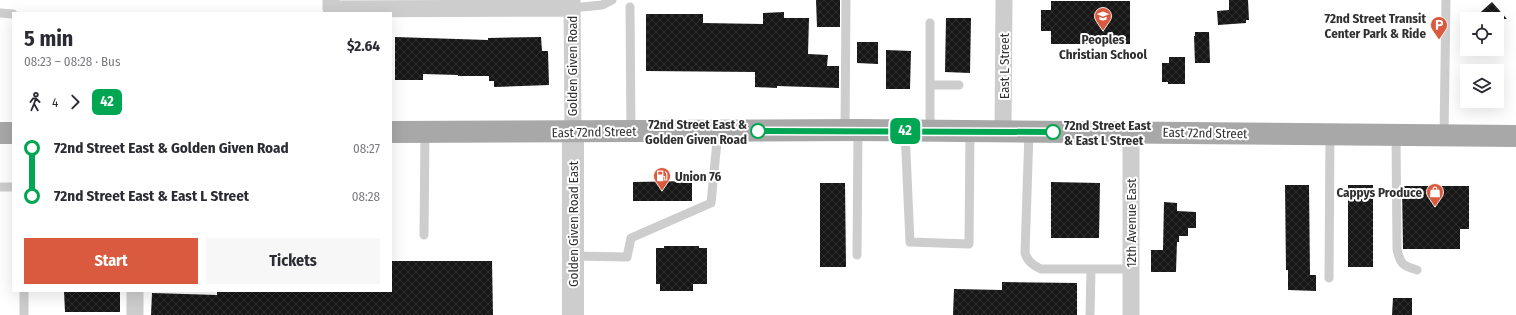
<!DOCTYPE html>
<meta charset="utf-8">
<style>
body{margin:0;font-family:"Fira Sans Condensed",sans-serif;background:#f7f7f7;color:#2b2b33;height:100vh;display:flex;flex-direction:column;font-size:15px;white-space:nowrap}
*{box-sizing:border-box;margin:0}
p{font-size:13px;color:#7c7c81}
.icon{flex:none;width:22px;height:22px;fill:none;stroke:currentColor;stroke-width:2;stroke-linecap:round;stroke-linejoin:round}
.map{position:relative;flex:1;overflow:hidden}
.details{position:absolute;left:12px;top:12px;width:380px;height:280px;display:flex;flex-direction:column;background:#fff;border-radius:0px;box-shadow:0 4px 16px #0002}
.details>*{flex:none}
.badge{padding:0 8px;border-radius:6px;font-size:14px;line-height:26px}
.buttons{position:absolute;left:1460px;top:12px;display:grid;gap:8px}
.buttons a{display:grid;place-items:center;width:44px;height:44px;border-radius:0px;background:#fff;box-shadow:0 4px 16px #0002;font-size:20px}
.map>.badge{position:absolute;translate:-50% -50%;box-shadow:0 0 0 2px #fff}
.legs{display:flex;align-items:center;gap:6px;height:44px;padding:0 12px;font-size:13px}
.legs p{margin-inline-start:auto}
.overview{display:flex;align-items:center;justify-content:space-between;height:68px;padding:0 12px}
h1{font-size:22px;font-weight:700;line-height:30px}
.button{display:flex;gap:8px;margin-top:auto;padding:8px 12px}
.button a{flex:1;height:46px;border-radius:0px;background:#da5a3f;color:#fff;font-size:16px;font-weight:700;line-height:46px;text-align:center}
.button a+a{background:#f7f7f7;color:#2b2b33}
ul{padding:0 12px;list-style:none}
li{display:flex;align-items:center;gap:14px;height:48px;font-size:15px}
li i{display:grid;place-items:center;width:6px;height:100%;margin:0 5px;background:currentColor}
li i::after{content:'';width:10px;height:10px;margin:-5px;border:3px solid;border-radius:50%;background:#fff}
li p{margin-inline-start:auto}
li:first-child i{background:linear-gradient(#0000 50%,currentColor 0)}
li:last-child i{background:linear-gradient(currentColor 50%,#0000 0)}
.map>svg:first-child{display:block}
.building{fill:url(#building-cross-hatch)}
.lines{fill:none;stroke-linecap:round;stroke-linejoin:round}
.service{stroke:#cdcdcd;stroke-width:9}
.minor{stroke:#cdcdcd;stroke-width:17}
.tertiary{stroke:#cdcdcd;stroke-width:22}
.primary{stroke:#a8a8a8;stroke-width:22}
.line-1-casing{stroke:#fff;stroke-width:9}
.line-1{stroke:#00a651;stroke-width:6}
.stop-1-dot{fill:#fff;stroke:#00a651;stroke-width:2}
.labels{text-anchor:middle;dominant-baseline:central;stroke-width:4;stroke-linejoin:round;paint-order:stroke}
.poi-label{font-size:13px;font-weight:bold;fill:#303030;stroke:#fff;text-anchor:end}
.street-label{font-size:13px;fill:#303030;stroke:#fff}
.stop-label{font-size:13px;font-weight:bold;fill:#303030;stroke:#fff;text-anchor:end}
</style>
<div class="map">
<svg width="1516" height="315" viewBox="0 0 1516 315">
<defs>
<pattern id="building-cross-hatch" width="8" height="8" patternUnits="userSpaceOnUse"><rect width="8" height="8" fill="#171717"/><path d="M0 0l8 8M0 8l8-8" fill="none" stroke="#303030"/></pattern>
</defs>
<rect width="100%" height="100%" fill="#fff"/>
<!-- building -->
<path class="building" d="M816,0h24v27h-23z
M1229,0h19l1,20h-3v3l-28,2 -1,-14 12,-1z
M1051,1h79v43h-79v-13h-10v-21h10z
M1492,2l15,17h-34z
M784,12v6h25l-1,36 20,1 -1,11h12v22l-62,-2v2l-22,-1v-15l-109,-1v-57h57v9l60,1v-11z
M946,18h25l-1,55 -25,-1z
M1195,32h14l1,31h-15l-1,-27h1z
M395,37l93,3v-2l53,-1 1,14h6l1,34 -55,2v-6h-5v-5h-31v-1l-35,-1v6h-28z
M857,42h21v22l-21,-1z
M886,50l25,1 -1,38h-24z
M1169,57h16v27h-17v-2h-6v-19h7z
M692,181v20h-59v-19z
M1051,182l49,1 -1,55h-48z
M820,183h25l1,84h-26z
M1285,185h24l1,90h6v16l-28,-1v-20h-2z
M1348,185h25v82h-25z
M1402,186h67v43h-9v20h-57z
M1164,202l13,1v8l19,1v16h-8v8h-9v6h-2l-1,30h-25v-22h12z
M664,246h35v2h8v36h-14v7h-33v-7h-4v-36h8z
M391,261h101l1,54h-342l1,-22 65,2v-4h174z
M1002,282l75,1v32h-124l1,-26 48,1z
M64,291h56v21h-55z
M1393,298h19v17h-20z"/>
<g class="lines">
<!-- service -->
<path class="service" d="M630,7l1,125
M572,8l30,-3 10,-5
M0,13l13,1
M930,23v108
M930,85h29
M845,130l1,-130
M905,131l5,111 59,2 1,-112
M1029,132l-4,121c3,9 8,12 16,16h90
M1396,135l1,114c3,15 6,17 20,21
M1444,135l2,-135
M0,187h13
M424,235l1,-103
M857,255l1,-125
M573,256l54,1 4,-19 80,-35 7,-72
M1329,278l1,-144
M24,315v-24
M1090,315l1,-46"/>
<!-- minor -->
<path class="minor" d="M331,0v9l241,-1
M572,0l1,133
M1003,132l1,-132
M135,291v24
M1131,315v-183"/>
<!-- tertiary -->
<path class="tertiary" d="M573,133v182"/>
<!-- primary -->
<path class="primary" d="M391,132l467,-2 658,6
M0,133h13"/>
</g>
<g class="lines">
<defs>
<path id="line-1" d="M758,131l295,1"/>
</defs>
<!-- line-1 casing -->
<use href="#line-1" class="line-1-casing"/>
<!-- line-1 -->
<use href="#line-1" class="line-1"/>
</g>
<!-- icons -->
<defs>
<symbol id="school-pin" viewBox="-11 -11 22 30"><path d="M0 17L-7.5 6A9.5 9.5 0 1 1 7.5 6Z" fill="#da5a3f" stroke="#fff"/><path d="M0-5L7-2L0 1L-7-2ZM-4 1L0 2.5L4 1V4Q0 6-4 4Z" fill="#fff"/></symbol>
<symbol id="parking-pin" viewBox="-11 -11 22 30"><path d="M0 17L-7.5 6A9.5 9.5 0 1 1 7.5 6Z" fill="#da5a3f" stroke="#fff"/><path d="M-3.5-5.5H1a3.5 3.5 0 0 1 0 7H-1V5.5H-3.5ZM-1-3.4V-.6H.8a1.4 1.4 0 0 0 0-2.8Z" fill="#fff"/></symbol>
<symbol id="fuel-pin" viewBox="-11 -11 22 30"><path d="M0 17L-7.5 6A9.5 9.5 0 1 1 7.5 6Z" fill="#da5a3f" stroke="#fff"/><path d="M-5.5-6h7V0h2V4h1.3V-2.5L3-4.5l.8-.8L6-3V5H2.5V1h-1V6h-7ZM-4.2-4.7v3.2H.2V-4.7Z" fill="#fff"/></symbol>
<symbol id="shop-pin" viewBox="-11 -11 22 30"><path d="M0 17L-7.5 6A9.5 9.5 0 1 1 7.5 6Z" fill="#da5a3f" stroke="#fff"/><path d="M-5-2.5h2.3a2.7 3.5 0 0 1 5.4 0H5L5.5 6h-11ZM-1.5-2.5h3a1.5 2.3 0 0 0-3 0Z" fill="#fff"/></symbol>
</defs>
<g fill-rule="evenodd">
<use href="#school-pin" x="1093" y="6" width="20" height="27"/>
<use href="#parking-pin" x="1429" y="15" width="20" height="27"/>
<use href="#fuel-pin" x="652" y="166" width="20" height="27"/>
<use href="#shop-pin" x="1425" y="182" width="20" height="27"/>
</g>
<!-- markers -->
<g class="stop-1-dot">
<circle cx="758" cy="131" r="7"/>
<circle cx="1053" cy="132" r="7"/>
</g>
<g class="labels">
<!-- poi labels -->
<g class="poi-label">
<text x="1426" y="18">72nd Street Transit<tspan x="1426" dy="15">Center Park &amp; Ride</tspan></text>
<text x="1103" y="39" text-anchor="middle">Peoples<tspan x="1103" dy="15">Christian School</tspan></text>
<text x="675" y="176" text-anchor="start">Union 76</text>
<text x="1422" y="192">Cappys Produce</text>
</g>
<!-- street labels -->
<g class="street-label">
<text transform="translate(572 66) rotate(-90)">Golden Given Road</text>
<text transform="translate(1004 66) rotate(-90)">East L Street</text>
<text transform="translate(594 132) rotate(-1)">East 72nd Street</text>
<text transform="translate(1205 133) rotate(1)">East 72nd Street</text>
<text transform="translate(1131 223) rotate(-90)">12th Avenue East</text>
<text transform="translate(573 224) rotate(-90)">Golden Given Road East</text>
</g>
<!-- stop labels -->
<g class="stop-label">
<text x="747" y="124">72nd Street East &amp;<tspan x="747" dy="15">Golden Given Road</tspan></text>
<text x="1064" y="125" text-anchor="start">72nd Street East<tspan x="1064" dy="15">&amp; East L Street</tspan></text>
</g>
</g>
</svg>
<div class="buttons">
<a><svg class="icon" aria-label="locate" viewBox="0 0 24 24"><circle cx="12" cy="12" r="6"/><path d="M12 2v4M12 18v4M2 12h4M18 12h4"/></svg></a>
<a><svg class="icon" aria-label="layers" viewBox="0 0 24 24"><path d="M12 4l9 5-9 5-9-5zM3 14l9 5 9-5"/></svg></a>
</div>
<b class="badge" style="left:905px;top:131px;background:#00a651;color:#fff">42</b>
<section class="details">
<div class="overview"><div><h1>5 min</h1><p>08:23 – 08:28 · Bus</p></div><b>$2.64</b></div>
<div class="legs"><svg class="icon" aria-label="walk" viewBox="0 0 24 24"><circle cx="13" cy="4" r="2"/><path d="M13 8l-2 6 4 7M11 14l-3 7M7 12l3-4h3l4 4"/></svg>4<svg class="icon" aria-label="forward" viewBox="0 0 24 24"><path d="M9 5l7 7-7 7"/></svg><b class="badge" style="background:#00a651;color:#fff">42</b></div>
<ul>
<li><i style="color:#00a651"></i><b>72nd Street East &amp; Golden Given Road</b><p>08:27</p></li>
<li><i style="color:#00a651"></i><b>72nd Street East &amp; East L Street</b><p>08:28</p></li>
</ul>
<div class="button"><a>Start</a><a>Tickets</a></div>
</section>
</div>
